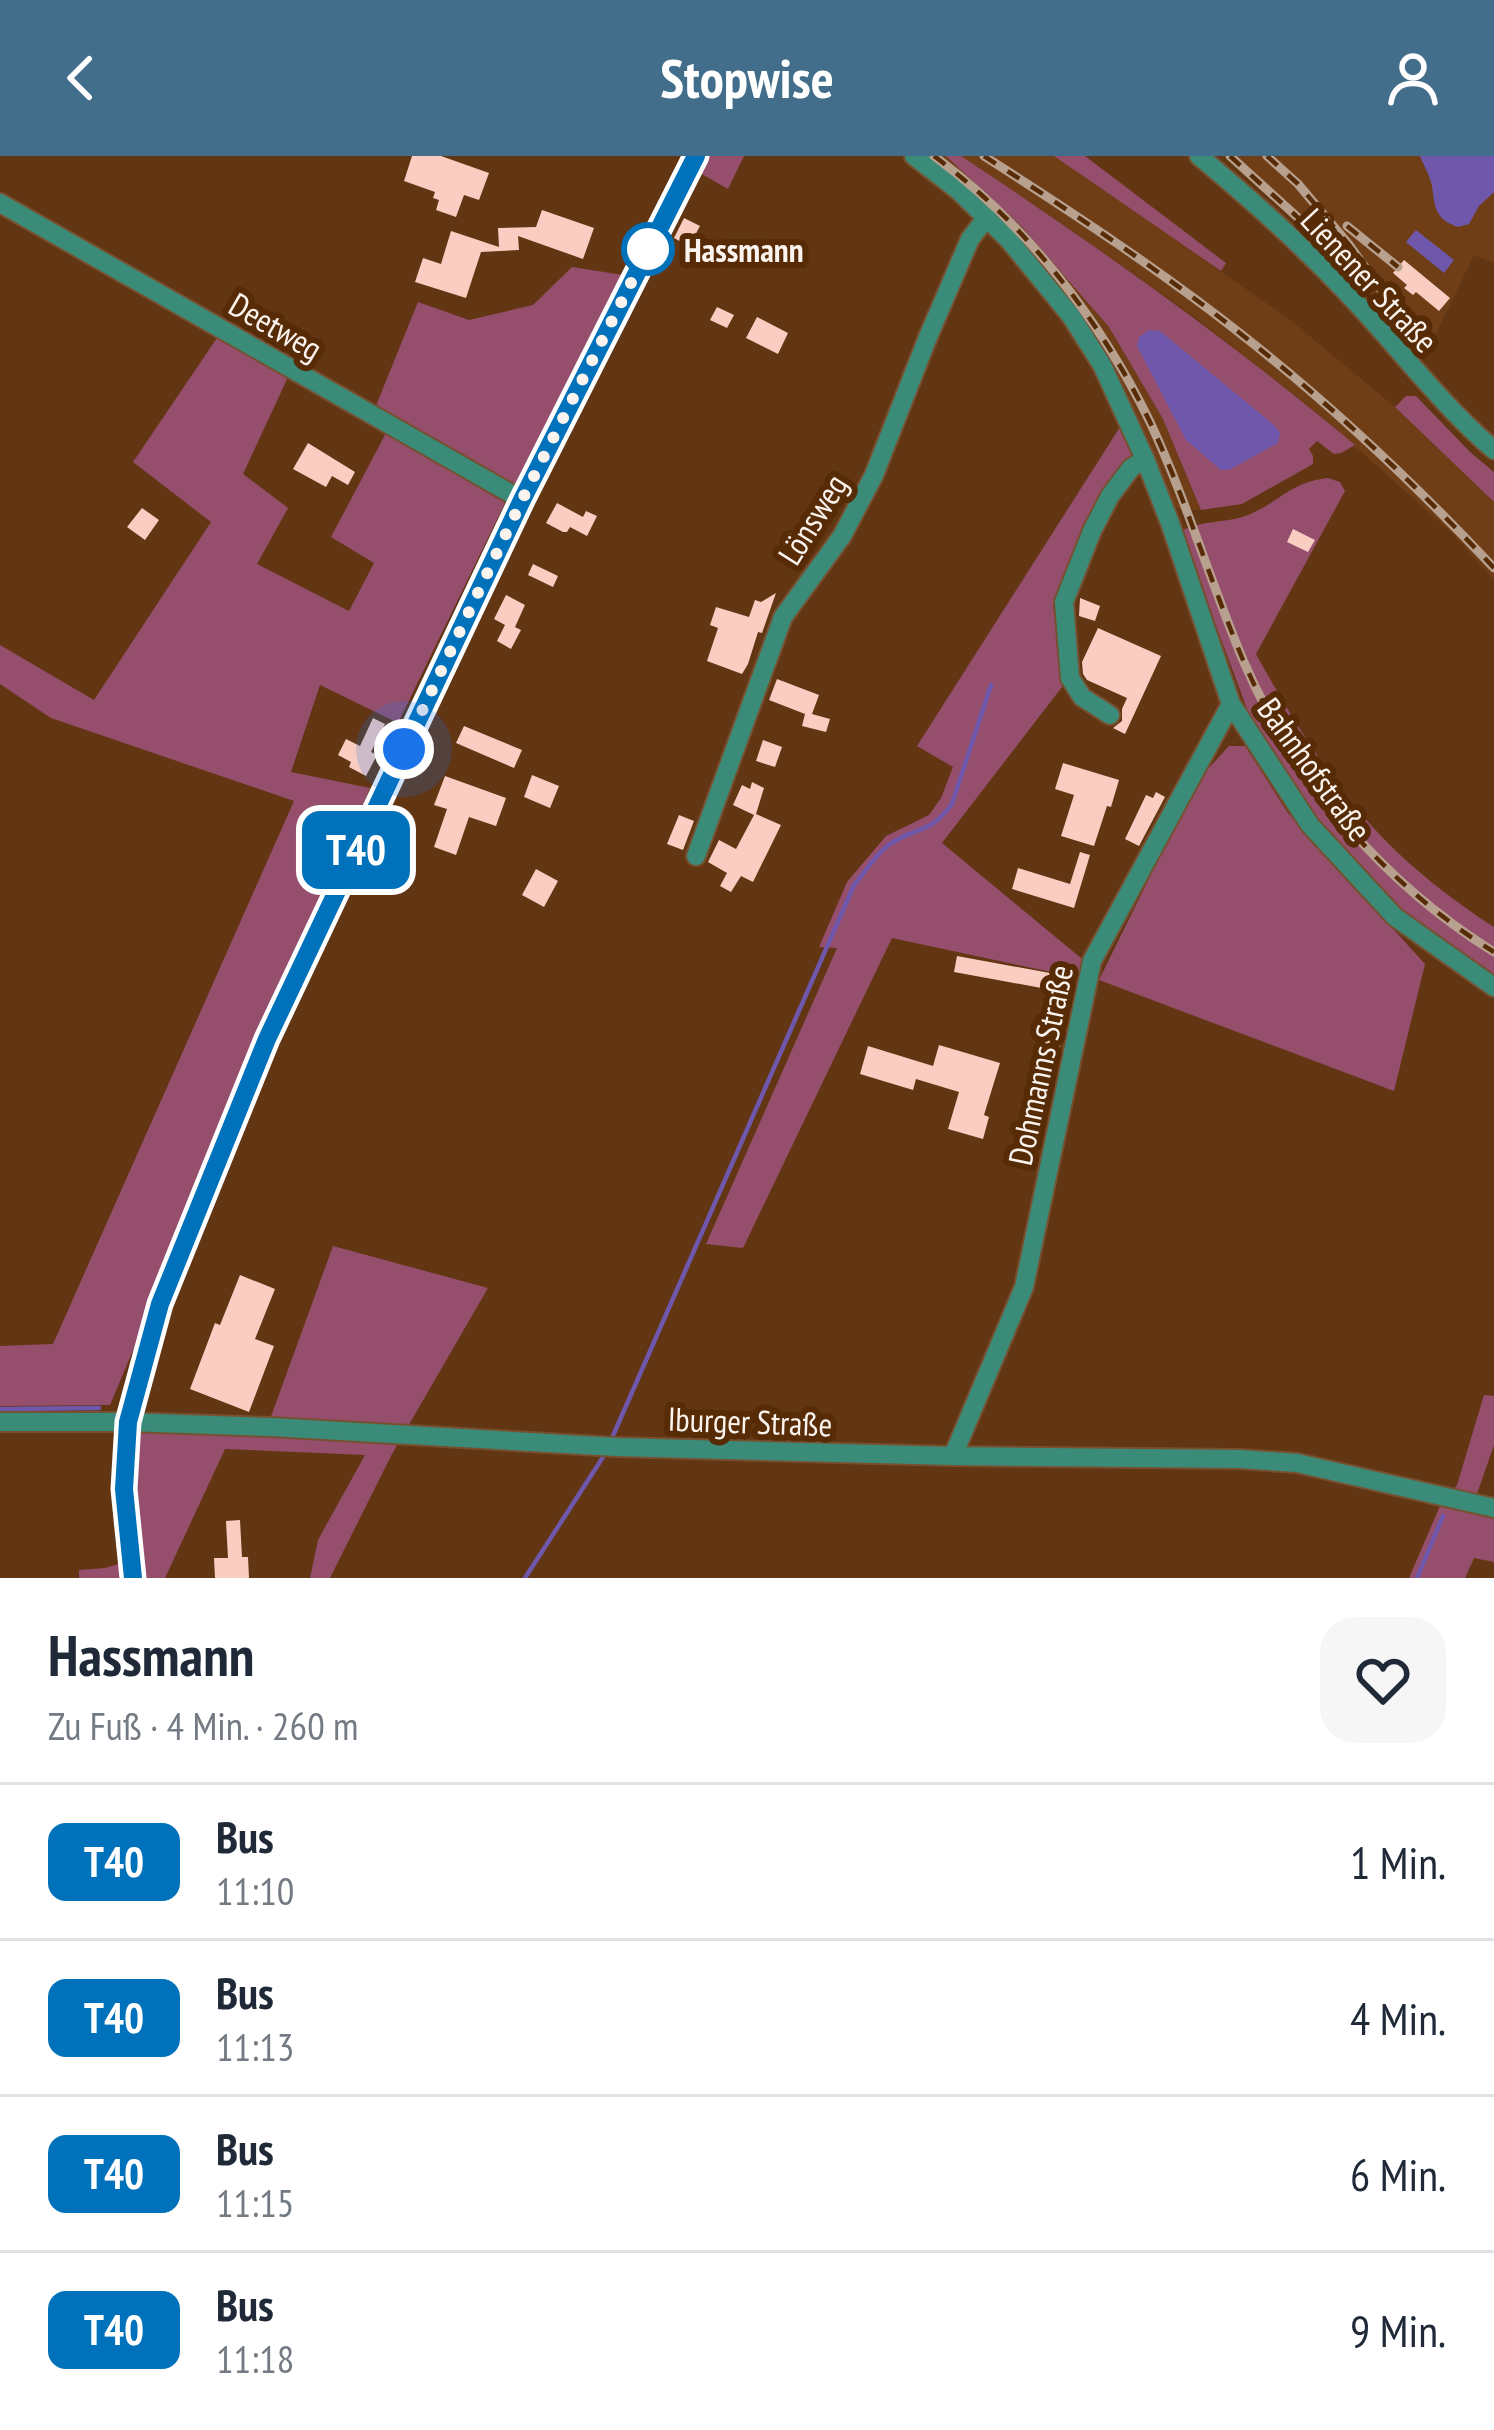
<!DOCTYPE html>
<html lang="de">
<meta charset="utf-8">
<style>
body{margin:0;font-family:"PT Sans Narrow",sans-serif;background:#f6f6f7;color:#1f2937;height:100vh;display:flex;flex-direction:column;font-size:45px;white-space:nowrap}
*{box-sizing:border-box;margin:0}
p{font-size:39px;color:#747a83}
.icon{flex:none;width:66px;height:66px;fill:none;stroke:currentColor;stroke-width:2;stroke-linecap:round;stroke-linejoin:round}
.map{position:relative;height:1422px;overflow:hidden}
.details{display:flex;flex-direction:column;background:#fff;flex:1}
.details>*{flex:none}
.badge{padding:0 24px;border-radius:18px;font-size:42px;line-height:78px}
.you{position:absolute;width:60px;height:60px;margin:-30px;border:9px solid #fff;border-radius:50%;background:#1a73e8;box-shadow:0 0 0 18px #1a73e833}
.map>.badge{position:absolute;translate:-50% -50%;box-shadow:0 0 0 6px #fff}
.round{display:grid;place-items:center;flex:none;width:126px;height:126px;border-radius:36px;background:#f6f6f7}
.overview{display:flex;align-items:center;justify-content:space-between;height:204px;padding:0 48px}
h1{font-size:57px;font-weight:800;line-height:90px}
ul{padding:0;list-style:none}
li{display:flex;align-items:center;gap:36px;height:156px;padding:0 48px;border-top:3px solid #e0e1e3}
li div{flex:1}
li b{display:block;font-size:45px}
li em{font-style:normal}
li .badge{min-width:132px;font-weight:700;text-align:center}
header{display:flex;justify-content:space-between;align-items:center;height:156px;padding:0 48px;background:#426e8b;color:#fff;font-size:54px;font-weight:800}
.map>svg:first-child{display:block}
.built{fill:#6f3e17}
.green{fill:#954f6c}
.water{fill:#6f57ab}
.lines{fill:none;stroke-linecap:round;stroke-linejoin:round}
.stream{stroke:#6f57ab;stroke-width:4.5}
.building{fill:#f9cdc2}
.minor-casing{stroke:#775032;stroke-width:22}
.minor{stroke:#3a8c78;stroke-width:18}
.rail-casing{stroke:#b8a08e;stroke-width:9}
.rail{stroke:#562b06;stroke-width:4.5;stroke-dasharray:14;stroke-linecap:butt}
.line-casing{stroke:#fff;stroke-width:27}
.line{stroke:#0072bc;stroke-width:18}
.walk{stroke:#faf3ee;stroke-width:12;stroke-dasharray:0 21.6}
.stop-dot{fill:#fff;stroke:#0072bc;stroke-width:6}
.labels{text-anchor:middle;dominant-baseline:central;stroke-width:12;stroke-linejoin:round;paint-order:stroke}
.stop-label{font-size:33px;font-weight:bold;fill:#faf3ee;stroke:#562b06;text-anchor:start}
.street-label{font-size:33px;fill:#faf3ee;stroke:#562b06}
</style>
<header><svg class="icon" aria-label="back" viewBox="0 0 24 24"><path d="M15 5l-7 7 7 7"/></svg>Stopwise<svg class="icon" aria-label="person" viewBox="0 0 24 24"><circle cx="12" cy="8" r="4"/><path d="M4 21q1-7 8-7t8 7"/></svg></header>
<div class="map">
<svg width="1494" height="1422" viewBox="0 0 1494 1422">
<rect width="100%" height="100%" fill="#623513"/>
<!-- built -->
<path class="built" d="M925,0h21l35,31 71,72 57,68 54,92 38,91 -23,-1 -5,-4 -21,-54 -44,-91z
M961,0h93l234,162 107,89 99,95v78l-41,-46 -131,-117 -130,-102 -128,-90z
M1226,0h268v107l-20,-8 -50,104 -61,-73z"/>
<!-- green -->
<path class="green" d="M707,0h37l-16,33 -30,-17z
M946,0h15c136,90 269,184 394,289l-14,8 -7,1 -17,-13 -8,8 4,7v8l-71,40 -41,6 -38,-91 -54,-92 -88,-101z
M1054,0h31l141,107 -5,8z
M572,111l51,8 -107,211 -141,-78 43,-106 51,18 64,-15z
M219,179l70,40 -46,99 45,34 -31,56 92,47 25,-48 -43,-26 55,-104 119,70 -107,220 -78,-38 -29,87 79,16 -260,617 -110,1v-60l53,-2 241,-543 -243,-83 -51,-34v-39l94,55 117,-178 -78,-60z
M1406,240h10l54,56 24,20v30l-99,-95z
M1120,271l12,27 -28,40 -20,36 -31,76 12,77 -123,160 145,120 -8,15 -187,-40 -149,310 -37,-4 131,-296 -18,-1 28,-65 39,-46 43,-21 12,-17 12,-31 -36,-21z
M1328,322l12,4 5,9 -89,163c35,64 77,132 128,185 32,33 71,63 110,88v50l-42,-28 -48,-38 -46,-45 -42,-49 -69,-108 -66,-178c23,-12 45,-7 67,-16 32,-13 42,-33 80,-37z
M1229,590h16l43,67 137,151 -31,127 -295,-111 98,-199z
M333,1090l155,42 -96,166 -62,124h-20l8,-38 47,-85 -140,-6 -60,129h-86v-8l26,-2 35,-11 -8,-64 5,-57 25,-17 107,3z
M1484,1239l10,1v49l-23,66 23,6v45l-20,-4 -9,20h-56l31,-72 17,-21z"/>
<!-- water -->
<path class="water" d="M1420,0h74v36l-15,14 -10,18 -11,3c-23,-8 -23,-19 -26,-41 -2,-10 -8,-20 -12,-30z
M1416,74l38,30 -10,13 -38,-31z
M1149,174l11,1 115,95 5,7 -2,10 -49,27h-8l-35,-30 -49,-94 2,-9z"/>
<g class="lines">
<!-- stream -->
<path class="stream" d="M0,1253l99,-1
M612,1282l242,-553c12,-14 25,-36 41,-44 27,-15 36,-9 57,-37l39,-119
M525,1422l78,-121
M1417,1422l26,-62"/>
</g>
<!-- building -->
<path class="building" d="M412,0h29l48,17 -10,27 -15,-5 -8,22 -20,-7 3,-10 -6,-2 2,-6 -31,-11z
M542,54l52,18 -11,31 -65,-23 1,14 -38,2 -15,46 -51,-16 8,-24 18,6 10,-33 48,16 -1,-19 38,-1z
M684,62l16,8 -11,20 -15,-8z
M1404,104l46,38 -11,13 -23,-19 -3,3 -9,-7 3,-3 -14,-12z
M717,151l17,8 -7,13 -17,-8z
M757,161l31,16 -10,21 -32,-16z
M308,287l47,29 -7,13 -16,-9 -6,11 -33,-18z
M557,347l26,14 3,-6 11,5 -10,20 -17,-9 -3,5h-4l-17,-9z
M142,352l17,12 -14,20 -18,-13z
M1293,373l22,11 -7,12 -21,-10z
M533,408l25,12 -5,11 -25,-12z
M776,437l-14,40 -4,-1 -10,32 -6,10 -35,-13 11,-33 -8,-3 6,-18 33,10 6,-17 6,2z
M506,439l19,10 -10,22 6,3 -10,19 -14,-8 8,-16 -11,-6z
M1080,442l20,8 -5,15 -16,-5z
M1098,472l63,28 -36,78 -12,-6 9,-7v-12l5,-11 -40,-18 -4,-6 -1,-12z
M777,523l42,16 -7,19 18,5 -4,13 -24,-6 3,-12 -36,-14z
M373,562l12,6 -14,28 6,3 -11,21 -17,-9 2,-5 -13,-7 8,-16 14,7z
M464,570l58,24 -8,18 -58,-25z
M763,584l19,7 -7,20 -19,-6z
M1063,607l56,17 -8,27 -4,-1 -13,40 -33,-10 13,-41 -19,-6z
M532,619l27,11 -9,22 -26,-11z
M445,620l61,22 -10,28 -27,-9 -13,38 -22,-8 13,-38 -13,-4z
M752,626l12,6 -8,26 25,11 -28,57 -12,-6 -10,16 -11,-6 7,-13 -19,-11 11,-22 17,9 18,-34 -21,-10 9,-20 8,4z
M1156,636l9,5 -26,49 -14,-7 21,-44 7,3z
M679,659l15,6 -11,29 -16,-6z
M1080,696l10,3 -16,53 -62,-19 6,-21 52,16z
M536,713l22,12 -14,26 -22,-12z
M957,800l93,17 -3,16 -93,-17z
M1043,860l23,4 -9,41 -22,-5z
M939,889l61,18 -16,52 5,2 -6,22 -35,-10 11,-37 -43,-13 -3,11 -53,-16 8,-28 65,20z
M240,1119l35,14 -20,50 19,7 -25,66 -59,-23 25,-66 5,2z
M240,1364l2,37h6l1,21h-34l-1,-20h14l-2,-37z"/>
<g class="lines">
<defs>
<path id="minor" d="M914,0l45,35 50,49 62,76 31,49 43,94 25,64 61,181 79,121 85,92 99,70
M1199,0c64,53 126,110 181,173 37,42 71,84 114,121
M0,47l522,297
M1110,559l-28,-18 -12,-19 -6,-76 28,-71 18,-35 21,-28 14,-9
M696,700l87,-239 59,-81 32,-61 54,-138 42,-98 17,-22
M0,1266h128l143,5 346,20 336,9 287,3 57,4 197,45
M953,1300l71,-169 68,-326 139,-257
M133,1422l-9,-89 4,-67 32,-118 107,-265 255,-539 174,-344"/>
</defs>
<!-- minor casing -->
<use href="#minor" class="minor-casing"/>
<!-- minor -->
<use href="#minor" class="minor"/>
<defs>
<path id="rail" d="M934,0c92,68 166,163 216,266 36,77 60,159 93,238 51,119 140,223 251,292
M984,0c89,57 179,116 262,182 89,70 171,148 248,230
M1230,0l107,97
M1267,0l31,28 52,62 72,102
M1347,70l51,41"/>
</defs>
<!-- rail casing -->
<use href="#rail" class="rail-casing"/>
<!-- rail -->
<use href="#rail" class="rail"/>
</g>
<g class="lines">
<defs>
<path id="line" d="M133,1422l-9,-89 4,-67 32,-118 107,-265 255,-539 174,-344"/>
</defs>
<!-- line casing -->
<use href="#line" class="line-casing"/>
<!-- line -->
<use href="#line" class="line"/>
<!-- walk -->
<path class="walk" d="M404,593l118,-249 126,-251"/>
</g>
<!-- markers -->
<circle class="stop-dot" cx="648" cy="93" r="24"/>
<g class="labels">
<!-- stop labels -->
<g class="stop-label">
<text x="684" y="93">Hassmann</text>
</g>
<!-- street labels -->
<g class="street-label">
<text transform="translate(1370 124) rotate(47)">Lienener Straße</text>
<text transform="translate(276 170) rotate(30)">Deetweg</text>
<text transform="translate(812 363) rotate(-58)">Lönsweg</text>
<text transform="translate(1315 613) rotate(54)">Bahnhofstraße</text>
<text transform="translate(1040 909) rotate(-78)">Dohmanns Straße</text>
<text transform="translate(750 1265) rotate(2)">Iburger Straße</text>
</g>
</g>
</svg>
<div class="you" style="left:404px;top:593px"></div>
<b class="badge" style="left:356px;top:694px;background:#0072bc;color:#fff">T40</b>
</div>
<section class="details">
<div class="overview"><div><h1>Hassmann</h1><p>Zu Fuß · 4 Min. · 260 m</p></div><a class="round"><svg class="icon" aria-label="heart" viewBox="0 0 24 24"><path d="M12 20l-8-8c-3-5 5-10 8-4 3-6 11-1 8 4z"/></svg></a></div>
<ul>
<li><span class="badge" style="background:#0072bc;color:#fff">T40</span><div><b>Bus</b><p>11:10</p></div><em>1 Min.</em></li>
<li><span class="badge" style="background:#0072bc;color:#fff">T40</span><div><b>Bus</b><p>11:13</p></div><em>4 Min.</em></li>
<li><span class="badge" style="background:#0072bc;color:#fff">T40</span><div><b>Bus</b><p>11:15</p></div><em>6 Min.</em></li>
<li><span class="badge" style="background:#0072bc;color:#fff">T40</span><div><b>Bus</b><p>11:18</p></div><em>9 Min.</em></li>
</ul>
</section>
